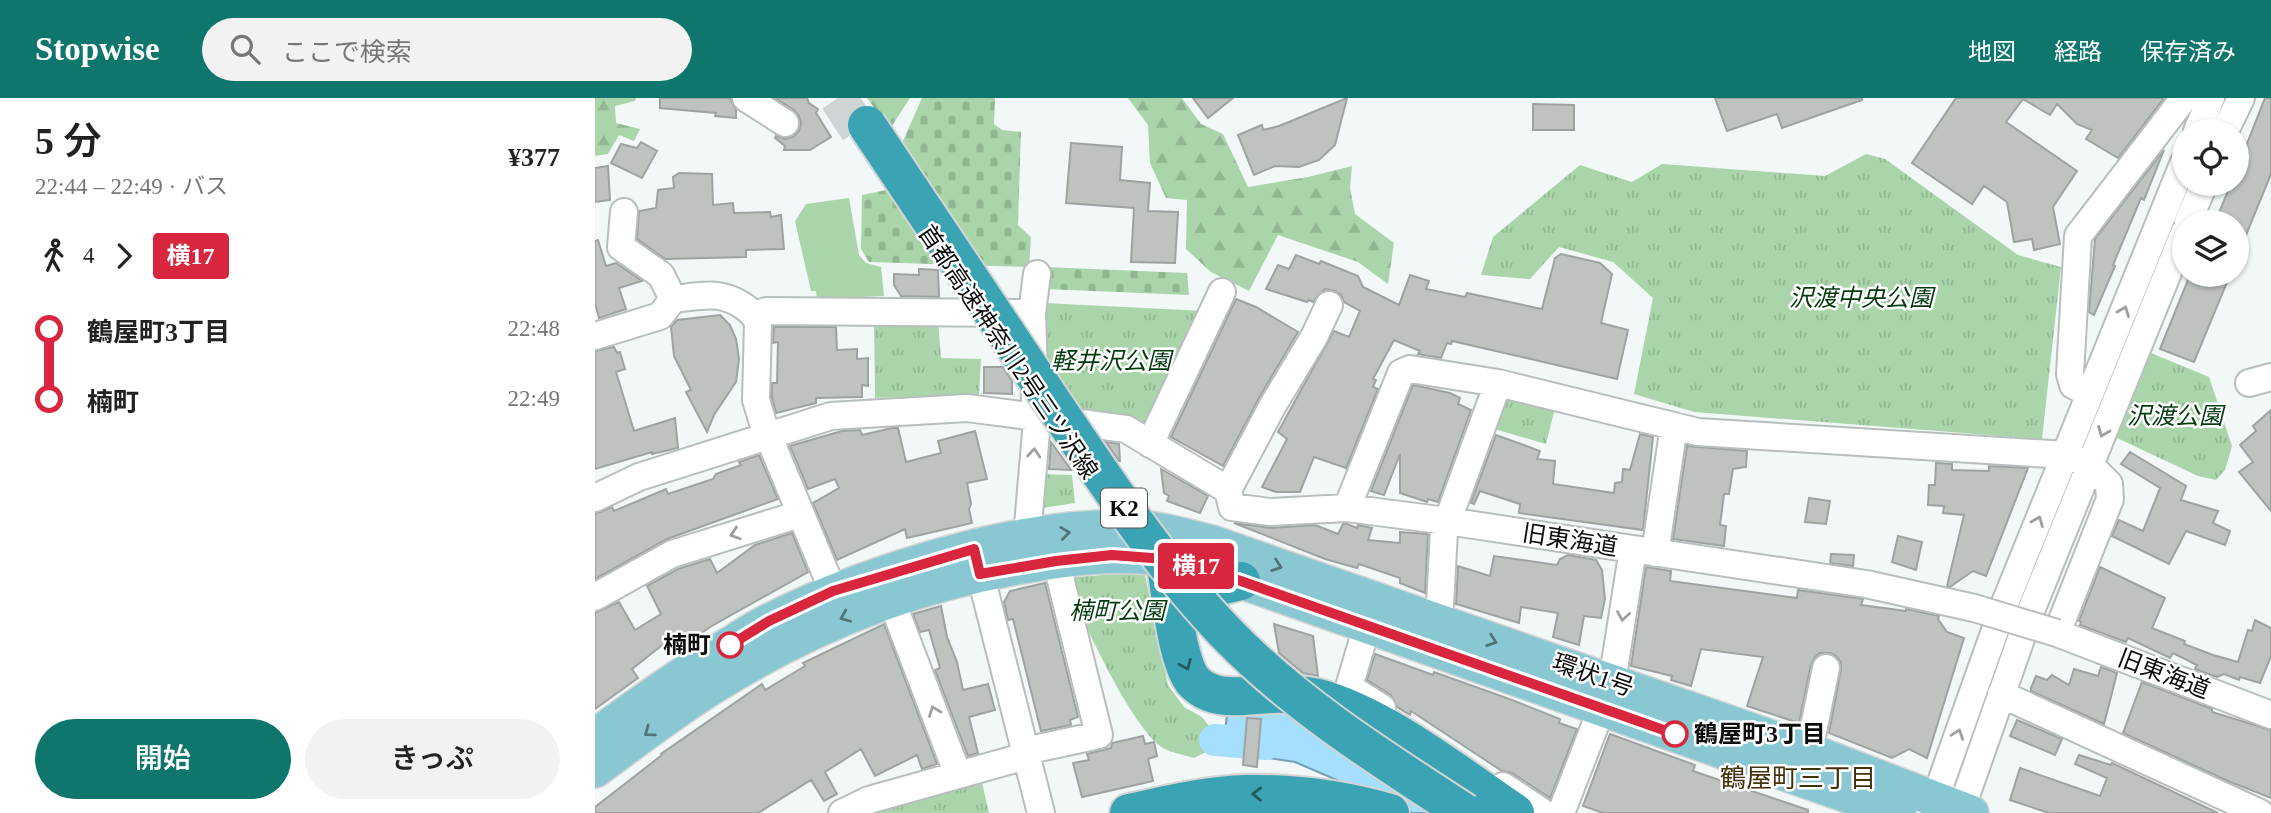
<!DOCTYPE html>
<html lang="ja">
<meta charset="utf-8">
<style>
body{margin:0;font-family:"Times New Roman","Noto Sans JP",serif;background:#f2f2f2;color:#222;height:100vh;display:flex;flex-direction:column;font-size:26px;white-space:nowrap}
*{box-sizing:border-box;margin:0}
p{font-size:23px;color:#767676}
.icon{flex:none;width:38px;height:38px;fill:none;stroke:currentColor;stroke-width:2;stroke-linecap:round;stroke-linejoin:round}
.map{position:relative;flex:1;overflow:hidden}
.details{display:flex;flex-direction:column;background:#fff;width:595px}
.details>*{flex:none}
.badge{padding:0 14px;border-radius:5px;font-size:24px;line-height:46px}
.fabs{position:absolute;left:1577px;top:21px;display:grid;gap:14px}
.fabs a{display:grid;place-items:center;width:77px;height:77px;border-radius:50%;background:#fff;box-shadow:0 2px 5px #0004;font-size:35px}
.map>.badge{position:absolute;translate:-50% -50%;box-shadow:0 0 0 4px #fff}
.legs{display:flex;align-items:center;gap:10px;height:77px;padding:0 35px;font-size:23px}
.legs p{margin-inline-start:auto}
.summary{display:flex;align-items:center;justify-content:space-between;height:119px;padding:0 35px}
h1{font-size:38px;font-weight:600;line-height:52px}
.action{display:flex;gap:14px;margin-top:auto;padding:14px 35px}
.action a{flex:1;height:80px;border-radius:42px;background:#0f766e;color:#fff;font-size:28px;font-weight:600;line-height:80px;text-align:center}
.action a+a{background:#f2f2f2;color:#222}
ul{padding:0 35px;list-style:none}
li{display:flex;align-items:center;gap:24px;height:70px;font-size:26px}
li i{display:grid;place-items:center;width:10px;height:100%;margin:0 9px;background:currentColor}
li i::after{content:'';width:18px;height:18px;margin:-9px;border:5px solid;border-radius:50%;background:#fff}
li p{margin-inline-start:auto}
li:first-child i{background:linear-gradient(#0000 50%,currentColor 0)}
li:last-child i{background:linear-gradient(currentColor 50%,#0000 0)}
header{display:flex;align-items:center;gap:42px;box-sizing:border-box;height:98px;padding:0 35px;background:#0f766e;color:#fff}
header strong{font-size:33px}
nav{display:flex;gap:38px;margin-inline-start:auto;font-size:24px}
.search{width:490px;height:63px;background:#f2f2f2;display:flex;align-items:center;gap:18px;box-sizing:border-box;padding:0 24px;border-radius:38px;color:#767676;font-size:26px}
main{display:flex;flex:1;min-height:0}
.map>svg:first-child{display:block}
.grass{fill:#aad5ab}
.forest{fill:url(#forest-firs)}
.cemetery{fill:url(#cemetery-stones)}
.park{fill:url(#park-tufts)}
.water{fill:#a5dffd;stroke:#77a0b5;stroke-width:2}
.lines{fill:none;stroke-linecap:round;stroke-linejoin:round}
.river{stroke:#a5dffd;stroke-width:32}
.building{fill:#bec3c0;stroke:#9ea3a1;stroke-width:2}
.highway-tunnel{stroke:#cfd5d4;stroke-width:38;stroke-dasharray:38 19;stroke-linecap:butt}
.minor-casing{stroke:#b8bebd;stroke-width:30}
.major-casing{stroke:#d3d4d3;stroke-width:38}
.highway-casing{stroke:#d3d4d3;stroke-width:42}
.minor{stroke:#fff;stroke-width:26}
.major{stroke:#89c8d2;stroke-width:35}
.highway{stroke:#3ba4b4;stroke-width:38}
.minor-bridge-casing{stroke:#b8bebd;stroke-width:30;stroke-linecap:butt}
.highway-bridge-casing{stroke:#d3d4d3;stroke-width:42;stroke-linecap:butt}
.minor-bridge{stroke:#fff;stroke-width:26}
.highway-bridge{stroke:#3ba4b4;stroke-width:38}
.oneway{stroke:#9e9f9e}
.oneway2{stroke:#517479}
.oneway3{stroke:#245960}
.line-1-casing{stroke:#fff;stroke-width:16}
.line-1{stroke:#d7263d;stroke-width:10}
.stop-1-dot{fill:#fff;stroke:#d7263d;stroke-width:3.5}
.labels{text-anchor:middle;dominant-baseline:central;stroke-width:5;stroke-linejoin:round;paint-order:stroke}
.shield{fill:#fff;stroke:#555656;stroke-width:2}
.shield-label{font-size:23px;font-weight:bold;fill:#0c0e0d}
.park-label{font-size:24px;font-style:italic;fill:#02390d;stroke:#fff}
.street-label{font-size:24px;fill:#0c0e0d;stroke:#fff}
.stop-label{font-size:24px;font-weight:bold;fill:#0c0e0d;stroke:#fff;text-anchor:end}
.neighbourhood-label{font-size:26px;fill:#443109;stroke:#fff}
</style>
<header>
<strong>Stopwise</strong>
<div class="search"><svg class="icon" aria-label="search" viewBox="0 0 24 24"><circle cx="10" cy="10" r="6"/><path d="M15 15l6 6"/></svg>ここで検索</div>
<nav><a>地図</a><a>経路</a><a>保存済み</a></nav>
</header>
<main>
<section class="details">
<div class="summary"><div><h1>5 分</h1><p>22:44 – 22:49 · バス</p></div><b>¥377</b></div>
<div class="legs"><svg class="icon" aria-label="walk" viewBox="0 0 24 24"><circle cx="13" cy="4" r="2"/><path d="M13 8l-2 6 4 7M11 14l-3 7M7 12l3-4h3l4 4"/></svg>4<svg class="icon" aria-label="forward" viewBox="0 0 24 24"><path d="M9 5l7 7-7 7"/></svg><b class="badge" style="background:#d7263d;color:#fff">横17</b></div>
<ul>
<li><i style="color:#d7263d"></i><b>鶴屋町3丁目</b><p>22:48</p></li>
<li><i style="color:#d7263d"></i><b>楠町</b><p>22:49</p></li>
</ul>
<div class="action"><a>開始</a><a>きっぷ</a></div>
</section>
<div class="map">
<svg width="1676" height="715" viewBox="0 0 1676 715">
<defs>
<pattern id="forest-firs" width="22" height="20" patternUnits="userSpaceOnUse" patternTransform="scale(1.75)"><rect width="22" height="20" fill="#aad5ab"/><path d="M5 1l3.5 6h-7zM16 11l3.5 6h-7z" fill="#91b692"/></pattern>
<pattern id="cemetery-stones" width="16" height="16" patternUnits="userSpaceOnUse" patternTransform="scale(1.75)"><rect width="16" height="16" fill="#aad5ab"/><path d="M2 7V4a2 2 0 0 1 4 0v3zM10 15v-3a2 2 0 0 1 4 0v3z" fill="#91b692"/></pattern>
<pattern id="park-tufts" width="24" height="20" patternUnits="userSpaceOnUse" patternTransform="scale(1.75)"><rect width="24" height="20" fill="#aad5ab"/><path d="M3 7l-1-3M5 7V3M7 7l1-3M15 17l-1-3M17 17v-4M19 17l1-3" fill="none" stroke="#91b692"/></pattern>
</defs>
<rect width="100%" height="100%" fill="#f1f8f7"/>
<!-- grass -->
<path class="grass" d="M254,100l10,57 7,8 15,4 3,29 -67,3 -1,-8h-5l-16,-70 11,-17z"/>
<!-- forest -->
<path class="forest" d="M0,0h41l-1,3 -20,5 1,17 24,6 -6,12 -15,-6 -11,19 -13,2z
M272,0h43l-20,31z
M533,0h54l19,26 22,10 25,53 60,-10 44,-11 -2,22 5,26 39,29 -6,41 -30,-22 -80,-27 -29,56 -38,-19 -25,-23 1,-49 -21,-2 -16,-35 -2,-38z"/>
<!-- cemetery -->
<path class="cemetery" d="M327,0h73l-1,26 8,6 19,2 -3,93 13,12 -2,30 -160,-5 -8,-13 1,-54 24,-5 20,-26 -7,-14z
M451,169l141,6 2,22 -144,-6z"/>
<!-- park -->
<path class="park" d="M1271,56l19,5 133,96 43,12 -19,172 -348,-27 -60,-18 19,-96 -40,-36 -54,-15 -29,32 -49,-4 12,-38 87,-72 52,17 30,-18 163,12z
M449,205l161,8 -54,112 -80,-11 -30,-49z
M279,222l64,1 3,37 40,1 -2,36 -104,3z
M1556,255l58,24 23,69 -7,24 -9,10 -18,-4 -81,-38z
M908,292l53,14 -10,40 -55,-16z
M441,376l36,1 3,28 -39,6z
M547,474l3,3 23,110 16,22 18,10 10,13 -2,20 -16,8c-9,-3 -22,-5 -31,-10 -32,-20 -83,-133 -98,-170z
M386,680l8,35h-120z"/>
<!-- water -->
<path class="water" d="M636,590l302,125h-120l-118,-51 -73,-11z"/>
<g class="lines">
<!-- river -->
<path class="river" d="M620,642l51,4"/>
</g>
<!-- building -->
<path class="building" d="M65,0h70l6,12v8l-21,-2 1,-3 -56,-5z
M180,0h32l2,5 9,6 -2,4 15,24 -21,13h-26l1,-4 -10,-8 1,-2 9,3 8,-2 6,-6 2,-8 -2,-7 -5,-6z
M598,0h40l-25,20z
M752,0l-12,47 -16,15 -20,7 -24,-1 -21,9 -16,-40 24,-10 1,5 16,-4z
M1120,0h147v2l-80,28 -5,-14 -50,17z
M1361,0h208l-46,60 -32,-19 6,-9 -15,-6 -20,-20 -7,11 -27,-16 -17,23 71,49 -24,36 7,37 -26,6 -2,-11 -18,3 -7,-40 -23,-16 -12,18 -60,-41z
M1670,0h6v76l-34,83v-35h-22l16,-38h6v-15z
M938,6l41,1v25h-41z
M46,44l16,9 -15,27 -31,-15 10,-19 16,4z
M476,45l51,4 -2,33 30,3 -2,28 30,1 -3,51 -44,-1 3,-54 -68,-5z
M1569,52l-20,50 -3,-2 -28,67 2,1 -21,49 -5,-3 6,-73z
M13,68l2,34 -15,2v-34z
M84,75l33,1 1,31 20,-2 1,10 36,-1 1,5 10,-2 3,34 -38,1v7l-81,2 -28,-20 2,-28 17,-3 2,-18 16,-2 -1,-11z
M3,142l8,26 10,-3 26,18 -23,7 7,21 -27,9 -4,-15v-62z
M966,156l39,9 12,11 -11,49 27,7 -11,49 -165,-38 -1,3 -4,-1 -6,15 -23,-4 2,-3 -26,-11 -21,39 3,1 -3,7 5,2 -32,79 -32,-11 -14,35h-24l-14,-5 25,-48 -9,-7 33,-60 23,-41 15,6 11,-26 -16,-9 -3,-7 -6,-4 -10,-2 -12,13 -4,-2 -2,2 -41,-13 12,-24 11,4 7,-14 23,9 2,-3 37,15 5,11 36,18 11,-30 19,6 -3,8 39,8 2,-4 75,16 13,-51z
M324,171l19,1 1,27 -38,-1 -7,-11v-11l25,1z
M1595,177h40l-36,87 -34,-13z
M641,201l20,8 42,25 -39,66 -36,68 -52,-29z
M125,217l10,10 6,14 3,20 -3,23 -22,33 -7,17 -21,-40 5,-2 -17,-34 -3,-29 6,-7z
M179,229h62l1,23 20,-1v10l11,-1v28l-6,-1v12l-46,1v5l-40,10 -4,-15v-15h5l1,-41 -5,1z
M19,249l3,6 3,-1 5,17 -9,3 18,59 41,-13 3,30 -26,6v-2l-57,17v-118z
M389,269h19l9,14v13l-28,-1z
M818,287l37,8 10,5 -2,6 13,6 -33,92 -10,-3 -1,3 -27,-9v-39l-16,41 -13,-4z
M1676,312v101l-32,-39 14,-10 -13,-17 16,-14 -3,-5z
M297,330h6l8,34 35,-9 -3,-12 37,-10 12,48 -20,4 4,21 -2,5 3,14 -65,15 -2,-9 -68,31 -24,-57 26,-15 -4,-9 -27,10 -18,-43 52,-15 18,-1 2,5z
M1045,336l13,3 -10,93 -124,-17 1,-9 -40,-13 -6,13 -3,-1 25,-68 44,16 -3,8 18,2 -2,23 61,9 1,-10 7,-1 1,-13 7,1z
M456,344l20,28 -22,-1z
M511,344l13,2 1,17h-1z
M1092,348l60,5 -1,16 -13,2 -4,25h-5l-4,31 6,1 -2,20 -51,-7z
M1535,354l56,34 -5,14 37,11 -5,12 17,8 -5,14 -39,-14 -17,33 -57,-28 7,-16 24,11 17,-43 -39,-24z
M164,357l19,44 -111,40 -72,40v-65l17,-7 2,4 52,-22 2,5 45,-15 3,-5 25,-9 -2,-3z
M1341,365l16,1v6l37,1v-5l39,2 -42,108 -13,-5 -23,16 -3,-1 17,-71 -21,-2 1,-7 -16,-1 1,-20h6z
M566,371l47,27 -8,17 -33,-12 2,-5 -5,-3z
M1214,400l21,3 -4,23 -21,-2z
M639,425l37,5 44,-3 23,9 5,-10h4l10,4 1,-3 14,3 -4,12 32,3v-11l28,2 -3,59 -25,-10v-5l-41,-14 -2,4 -32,-9z
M197,435l16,39 -98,55 -33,23 -7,-11 -38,30 6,9 -43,31v-96l24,-11 16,28 26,-16 -14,-28 31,-17 32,-10 7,14 38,-28z
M1303,438l24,6 -6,28 -24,-8z
M1236,456l23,1 -1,11 -23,-3z
M973,457l28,5 6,10 3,29 -4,19 -17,-2 -5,29 -26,-8 5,-24 -37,-6 -2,16 -63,-19 2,-38 32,10 4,-20 63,9 3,-6z
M1051,469l25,4 -1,10 127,17 1,-8 65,9 -2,6 45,6v-2l33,7 -1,3 9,13 17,6 -37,120 -18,-9 -17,9 -63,-25 12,-63v-8l-5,-6 -6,-3h-10l-5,4 -4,7 -12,59 -52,-17 16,-49 -62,-8 -10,37 -20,-6 1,-4 -41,-10z
M1505,469l65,31 -13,30 33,13 -1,3 29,11 25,7 10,-32 4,1 3,-11 16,8v28l-11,27 -20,-6 -1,3 -15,-6 -7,3 -22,-8 2,-4 -24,-12 -3,5 -42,-20 -2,4 -46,-17 1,-3 -2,-1z
M450,485l33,134 -8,3 1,5 -30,6 -28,-112 -5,1 -4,-18 6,-11z
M346,508l6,31 10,25 6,28 25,-6 7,26 -26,7 9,36 -10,3 -33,-86 5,-2 -11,-38 -9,2 -7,-18z
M289,526l53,140 -15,5 -5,-14 -42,21 -14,-27 -36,23 12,22 -13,7 -13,-21 -53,33h-163v-6l67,-52 -1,-1 101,-70 3,6 40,-24 -2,-3z
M679,526l39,12 5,40 -15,-3 -24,-20z
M780,556l58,21 1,-3 78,28 48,19 -1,4 18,6 -27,69 -38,-25 -10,-2 -91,-60 -1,4 -13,-8 -6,-12 -24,-15z
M1506,569l16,6 -13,51 -73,-33v-3l5,-12 11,4 5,-5 17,10 5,-16 24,7z
M1547,584l70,27v3l59,18v68l-43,-17 -105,-48z
M652,620l14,1 -4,48 -14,-2z
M1422,622l45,19 -7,16 -45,-19z
M1015,636l85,31 -2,6 115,39v3h-205l-20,-7z
M548,638l2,8 9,-2 3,14 -9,3 5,22 -71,16 -9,-34 16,-3 -2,-6 24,-6 1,-5z
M1484,657l32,10 1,-2 106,50h-169l-39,-13 10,-32 80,28 7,-18 -32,-14z"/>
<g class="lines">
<!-- highway-tunnel -->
<path class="highway-tunnel" d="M243,0l21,32"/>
<defs>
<path id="minor" d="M151,0l39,25
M1602,33l14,-33
M1630,33l16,-33
M29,114l-3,35 40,28 12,24
M1593,124l16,-38
M160,217l11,-4 266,2
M0,238l65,-20 13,-17c14,-1 31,-5 45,-3 15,2 35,13 40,27l-2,77 7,23 70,168
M1654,285l22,-6
M1495,296l-17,-9 -3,-11 8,-138 106,-138
M555,346l72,-152
M633,392l45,-85 41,-68 15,-32
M0,400l44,-21 192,-61 136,-8 159,21 102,61 4,17
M637,409l38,5 77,-4 100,13 419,63 108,24
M752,410l54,-135 9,-4 88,14 200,49 368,23 24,10 19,19 1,15 -53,134 214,82
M432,439l9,-105 -4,-119 5,-39
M1060,455l19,-127
M381,459l65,256
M0,499l77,-43 128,-40
M296,501l67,176
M842,524l3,-17 4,-74 54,-148
M772,528l-18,61 33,21
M1406,596l259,119
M430,653l74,-16 -43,-174
M1214,653l17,-83
M908,688l41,27
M247,715l27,-13 157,-44
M966,715l51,-131 21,-133
M1335,715l73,-205 181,-446
M1365,715l70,-200 154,-380"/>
<path id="major" d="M0,639c42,-32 86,-62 131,-90 15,-9 30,-20 46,-27 99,-50 267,-102 378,-91 21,3 42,9 62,14l597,208 162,62
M0,672c38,-28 77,-58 117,-83 95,-60 199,-102 310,-121 47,-8 95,-15 143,-7 26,3 51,14 76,22l657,232"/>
<path id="highway" d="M567,455l3,6c5,28 11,103 29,123 21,21 51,13 76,12 16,-1 32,1 48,4 63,16 142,78 197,115
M581,525c16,-31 34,-35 65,-42
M534,715c38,-8 78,-18 117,-19 48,-1 98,6 144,19"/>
</defs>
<!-- minor casing -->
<use href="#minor" class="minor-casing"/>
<!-- major casing -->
<use href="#major" class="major-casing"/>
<!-- highway casing -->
<use href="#highway" class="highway-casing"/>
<!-- minor -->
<use href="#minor" class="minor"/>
<!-- major -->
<use href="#major" class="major"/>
<!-- highway -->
<use href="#highway" class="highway"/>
<defs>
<path id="minor-bridge" d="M1379,510l83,25"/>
<path id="highway-bridge" d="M272,27c62,93 124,185 186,278 54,80 107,162 175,232 69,71 154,124 237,178"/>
</defs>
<!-- minor-bridge casing -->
<use href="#minor-bridge" class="minor-bridge-casing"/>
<!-- highway-bridge casing -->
<use href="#highway-bridge" class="highway-bridge-casing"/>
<!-- minor-bridge -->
<use href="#minor-bridge" class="minor-bridge"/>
<!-- highway-bridge -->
<use href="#highway-bridge" class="highway-bridge"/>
</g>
<!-- one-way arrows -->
<defs><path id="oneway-chevron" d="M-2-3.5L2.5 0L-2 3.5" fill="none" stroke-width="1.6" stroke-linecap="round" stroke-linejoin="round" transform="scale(1.75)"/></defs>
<g class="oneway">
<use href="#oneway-chevron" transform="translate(1529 213) rotate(-68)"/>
<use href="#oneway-chevron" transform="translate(1508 334) rotate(112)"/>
<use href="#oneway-chevron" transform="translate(439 355) rotate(-85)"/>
<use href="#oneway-chevron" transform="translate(1443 423) rotate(-68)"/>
<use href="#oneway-chevron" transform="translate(140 436) rotate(162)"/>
<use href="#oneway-chevron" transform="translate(1028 518) rotate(99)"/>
<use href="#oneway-chevron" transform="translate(339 613) rotate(-111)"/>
<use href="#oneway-chevron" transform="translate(1363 636) rotate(-71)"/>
</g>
<g class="oneway2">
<use href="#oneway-chevron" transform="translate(470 435) rotate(-7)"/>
<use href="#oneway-chevron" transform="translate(682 468) rotate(19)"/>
<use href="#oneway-chevron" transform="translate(250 519) rotate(157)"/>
<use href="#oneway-chevron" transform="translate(897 543) rotate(19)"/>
<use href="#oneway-chevron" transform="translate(54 634) rotate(144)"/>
</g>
<g class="oneway3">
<use href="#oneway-chevron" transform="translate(591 567) rotate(67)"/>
<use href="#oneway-chevron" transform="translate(662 696) rotate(-179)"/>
</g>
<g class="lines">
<defs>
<path id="line-1" d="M135,547l39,-24 64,-30 141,-42 6,25 76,-13 56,-6 53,4 76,22 434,153"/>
</defs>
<!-- line-1 casing -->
<use href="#line-1" class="line-1-casing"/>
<!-- line-1 -->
<use href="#line-1" class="line-1"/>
</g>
<!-- markers -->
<g class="stop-1-dot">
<circle cx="135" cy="547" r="12"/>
<circle cx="1080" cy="636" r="12"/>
</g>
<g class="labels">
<!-- shield labels -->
<rect class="shield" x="506" y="390.5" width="46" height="39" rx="5"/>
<g class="shield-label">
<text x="529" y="410">K2</text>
</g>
<!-- park labels -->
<g class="park-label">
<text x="1266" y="200">沢渡中央公園</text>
<text x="516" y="263">軽井沢公園</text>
<text x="1580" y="318">沢渡公園</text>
<text x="522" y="513">楠町公園</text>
</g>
<!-- street labels -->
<g class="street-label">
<text transform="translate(413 254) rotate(56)">首都高速神奈川2号三ツ沢線</text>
<text transform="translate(975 442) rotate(9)">旧東海道</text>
<text transform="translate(1569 576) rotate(21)">旧東海道</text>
<text transform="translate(998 577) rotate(19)">環状1号</text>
</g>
<!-- stop labels -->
<g class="stop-label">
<text x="116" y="547">楠町</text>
<text x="1099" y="636" text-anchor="start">鶴屋町3丁目</text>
</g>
<!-- neighbourhood labels -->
<g class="neighbourhood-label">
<text x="1203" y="680">鶴屋町三丁目</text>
</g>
</g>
</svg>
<div class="fabs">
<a><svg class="icon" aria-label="locate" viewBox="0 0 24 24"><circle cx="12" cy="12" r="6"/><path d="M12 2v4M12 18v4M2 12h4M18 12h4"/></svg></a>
<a><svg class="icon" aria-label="layers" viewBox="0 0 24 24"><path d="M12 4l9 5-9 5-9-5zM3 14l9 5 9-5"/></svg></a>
</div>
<b class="badge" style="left:601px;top:468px;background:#d7263d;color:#fff">横17</b>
</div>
</main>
